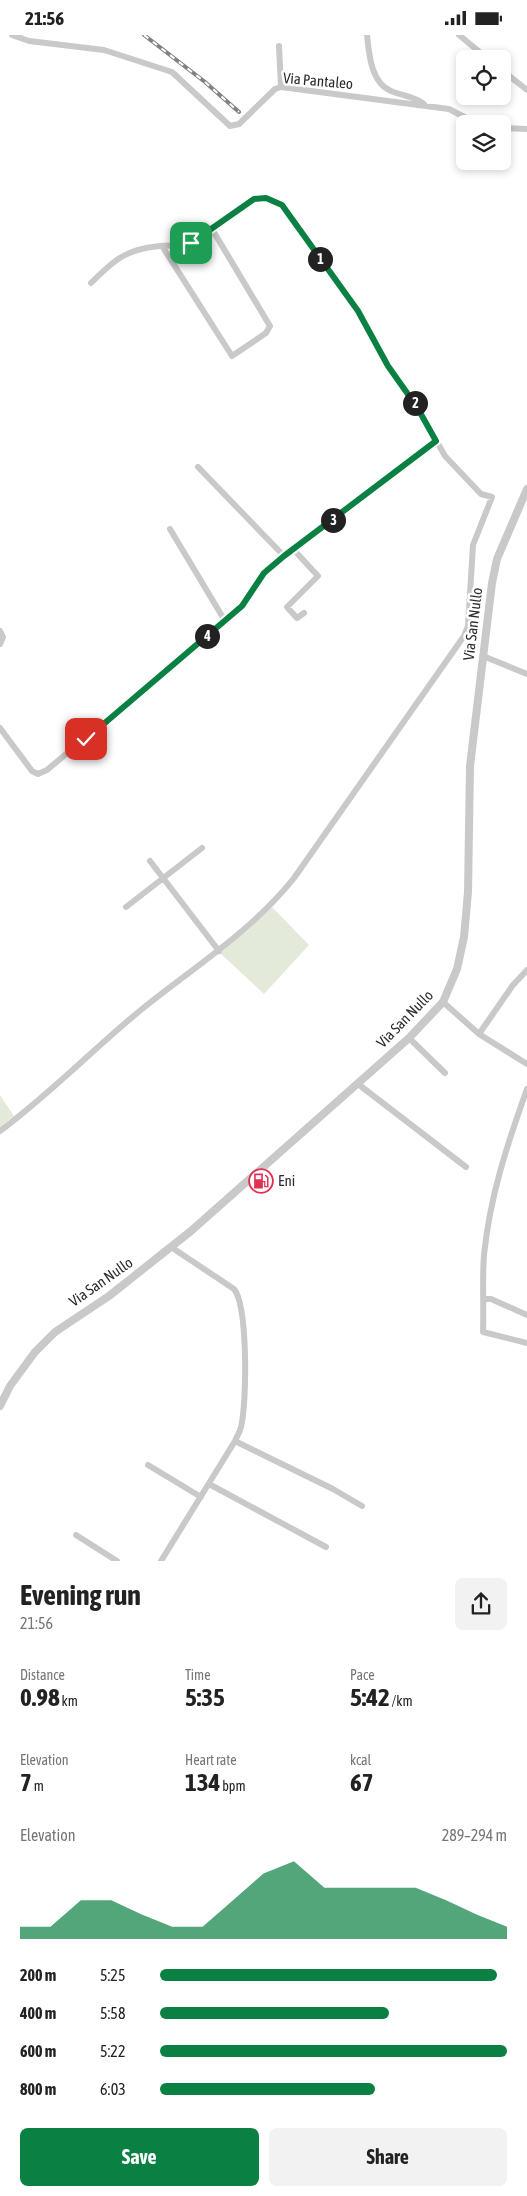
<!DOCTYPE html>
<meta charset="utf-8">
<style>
:root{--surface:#fff;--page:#f2f2f2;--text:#222;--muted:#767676;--accent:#0b8043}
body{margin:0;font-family:"Asap Condensed",sans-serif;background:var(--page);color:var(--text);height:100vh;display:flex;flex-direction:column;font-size:19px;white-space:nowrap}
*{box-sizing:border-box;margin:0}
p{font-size:16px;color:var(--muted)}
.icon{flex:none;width:28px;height:28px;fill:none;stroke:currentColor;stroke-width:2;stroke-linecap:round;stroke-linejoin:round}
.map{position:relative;height:1526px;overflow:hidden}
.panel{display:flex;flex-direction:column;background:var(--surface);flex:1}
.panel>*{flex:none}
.fabs{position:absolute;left:456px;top:15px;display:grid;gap:10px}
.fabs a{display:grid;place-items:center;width:55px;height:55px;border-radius:8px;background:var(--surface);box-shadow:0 2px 8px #0003;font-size:25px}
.pin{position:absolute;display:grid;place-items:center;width:42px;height:42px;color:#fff;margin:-21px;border-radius:10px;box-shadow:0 2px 8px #0006}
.km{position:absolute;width:25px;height:25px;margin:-12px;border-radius:50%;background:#222;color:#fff;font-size:14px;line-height:25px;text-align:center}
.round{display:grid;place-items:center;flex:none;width:52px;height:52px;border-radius:8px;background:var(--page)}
.overview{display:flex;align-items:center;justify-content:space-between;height:85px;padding:0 20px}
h1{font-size:28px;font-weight:700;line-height:38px}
.metrics{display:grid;grid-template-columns:repeat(3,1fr);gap:8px;height:85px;padding:5px 20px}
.metrics div{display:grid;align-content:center}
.metrics b{font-size:25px;font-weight:700}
.metrics small{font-size:14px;font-weight:400}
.metrics p{font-size:14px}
.chart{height:140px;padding:10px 20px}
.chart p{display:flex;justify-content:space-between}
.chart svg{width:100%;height:90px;margin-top:5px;fill:var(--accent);opacity:.7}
.cta{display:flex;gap:10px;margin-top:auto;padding:10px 20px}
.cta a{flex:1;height:58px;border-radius:8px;background:var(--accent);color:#fff;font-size:20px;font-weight:700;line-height:58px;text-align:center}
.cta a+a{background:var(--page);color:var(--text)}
ul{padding:0 20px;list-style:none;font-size:16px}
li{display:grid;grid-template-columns:80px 60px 1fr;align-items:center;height:38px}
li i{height:12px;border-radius:6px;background:var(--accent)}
.status{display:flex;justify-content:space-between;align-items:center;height:35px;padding:0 25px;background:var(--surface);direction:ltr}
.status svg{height:14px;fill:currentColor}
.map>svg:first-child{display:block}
</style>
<div class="status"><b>21:56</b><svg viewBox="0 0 49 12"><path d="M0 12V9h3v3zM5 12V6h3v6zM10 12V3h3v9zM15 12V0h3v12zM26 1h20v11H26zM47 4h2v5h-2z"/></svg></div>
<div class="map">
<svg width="527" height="1526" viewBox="0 0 527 1526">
<rect width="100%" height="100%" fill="#fff"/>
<path fill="#e4eada" d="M 272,872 L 309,910 L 264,959 L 220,918 L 247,896 Z
M 0,1060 L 14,1081 L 0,1092 Z"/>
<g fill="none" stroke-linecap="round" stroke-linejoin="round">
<path stroke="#c9c9c9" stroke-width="6" d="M 12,0 L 29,6 L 104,15 L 172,37 L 230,91 L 239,89 L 275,54 L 281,52 L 449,74 L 478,89
M 367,0 C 369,19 371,48 391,56 C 403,61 414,61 424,69
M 459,0 L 488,24
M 279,11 L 281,52
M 502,35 L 527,55
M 502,93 L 527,94
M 162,211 L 232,321 L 266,298 L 270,291 L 212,194
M 198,432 L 284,521
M 170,494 L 225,586
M 293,514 L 318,541 L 287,572 L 297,583 L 304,578
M 0,596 L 3,602 L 0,609
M 483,621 L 527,639
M 0,693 L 32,736 L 38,739 L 47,735 L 242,571 L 264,538 L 284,521 L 436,406
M 150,826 L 219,916
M 126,872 L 202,813
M 443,967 L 479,999 L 527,1029
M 479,999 L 513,950 L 527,935
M 409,1003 L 445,1038
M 358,1049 L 466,1132
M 527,1054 C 507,1110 490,1161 484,1220 C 482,1246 484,1271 483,1297 L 527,1308
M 0,1096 C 50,1059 93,1014 142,974 C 194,932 251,897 294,843 L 464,601 L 468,591 L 473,510 L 492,462 L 481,459 L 445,421 L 417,372 L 388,331 L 358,276 L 283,171 C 248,145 221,198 190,208 C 180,211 170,210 160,211 C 126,214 114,225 91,248
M 485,1264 L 491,1264 L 527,1280
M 235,1406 L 333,1454 L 362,1471
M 148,1430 L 201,1462
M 209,1449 L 326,1512
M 76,1500 L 117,1526
M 161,1526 L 235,1406 C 237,1401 240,1397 241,1392 C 247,1368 248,1271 234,1254 L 171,1212"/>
<path stroke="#c9c9c9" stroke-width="8" d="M 0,1371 L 10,1351 L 35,1317 L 55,1297 L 109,1261 L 191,1196 L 409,1003 L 443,967 L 457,934 L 464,902 L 468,857 L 470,731 L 492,548 L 497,524 L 527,454"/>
<g stroke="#818181" stroke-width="4">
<path id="rail" d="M 144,0 L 205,47 L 239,77"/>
</g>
<use href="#rail" stroke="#fff" stroke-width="2" stroke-dasharray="5.5" stroke-linecap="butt"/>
</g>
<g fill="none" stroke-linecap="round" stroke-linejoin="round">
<g stroke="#fff" stroke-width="10">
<path id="route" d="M 86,704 L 242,571 L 264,538 L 284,521 L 436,406 L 417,372 L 388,331 L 358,276 L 282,170 L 266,163 L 254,164 L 191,208"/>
</g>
<use href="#route" stroke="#0b8043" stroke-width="6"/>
</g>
<defs>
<g id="fuel-ring" transform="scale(1.25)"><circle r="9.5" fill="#fff" stroke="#e03153" stroke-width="1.5"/><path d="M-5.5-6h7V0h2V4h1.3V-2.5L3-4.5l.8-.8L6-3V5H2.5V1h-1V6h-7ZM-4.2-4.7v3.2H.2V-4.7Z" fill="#e03153"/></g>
</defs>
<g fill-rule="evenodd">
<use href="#fuel-ring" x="261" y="1146"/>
</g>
<g text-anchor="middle" stroke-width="5" stroke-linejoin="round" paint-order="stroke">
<g font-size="15" fill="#2c2c2c" stroke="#fff">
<text transform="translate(318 46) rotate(5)" y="5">Via Pantaleo</text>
<text transform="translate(473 589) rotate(-83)" y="5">Via San Nullo</text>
<text transform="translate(405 984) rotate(-46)" y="5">Via San Nullo</text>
<text transform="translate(101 1247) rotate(-35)" y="5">Via San Nullo</text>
</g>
<g font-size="15" fill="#2c2c2c" stroke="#fff" text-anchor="start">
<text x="278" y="1151">Eni</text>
</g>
</g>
</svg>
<div class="fabs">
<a><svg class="icon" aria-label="locate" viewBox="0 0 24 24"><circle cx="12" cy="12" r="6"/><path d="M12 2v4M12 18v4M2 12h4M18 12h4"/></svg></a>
<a><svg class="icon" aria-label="layers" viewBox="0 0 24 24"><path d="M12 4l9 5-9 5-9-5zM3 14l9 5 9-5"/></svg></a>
</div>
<div class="pin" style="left:191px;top:208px;background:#1e9e55"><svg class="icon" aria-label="arrive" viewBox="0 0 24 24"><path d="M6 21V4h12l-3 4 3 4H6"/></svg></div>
<div class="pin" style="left:86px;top:704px;background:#d93025"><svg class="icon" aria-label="check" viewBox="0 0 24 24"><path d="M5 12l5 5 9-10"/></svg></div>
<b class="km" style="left:320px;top:224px">1</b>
<b class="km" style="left:415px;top:368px">2</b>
<b class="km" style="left:333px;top:485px">3</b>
<b class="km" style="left:207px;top:601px">4</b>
</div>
<section class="panel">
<div class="overview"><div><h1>Evening run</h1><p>21:56</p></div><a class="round"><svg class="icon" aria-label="share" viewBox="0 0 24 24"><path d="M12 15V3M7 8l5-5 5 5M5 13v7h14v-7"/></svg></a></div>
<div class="metrics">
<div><p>Distance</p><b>0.98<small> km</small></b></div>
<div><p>Time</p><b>5:35</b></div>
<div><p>Pace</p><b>5:42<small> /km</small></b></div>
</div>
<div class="metrics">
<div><p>Elevation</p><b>7<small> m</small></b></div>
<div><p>Heart rate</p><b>134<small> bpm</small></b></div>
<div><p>kcal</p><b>67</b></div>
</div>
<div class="chart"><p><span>Elevation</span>289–294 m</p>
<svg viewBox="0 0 160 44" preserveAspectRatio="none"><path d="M0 44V38L10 38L20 25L30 25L40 32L50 38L60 38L70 25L80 12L90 6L100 19L110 19L120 19L130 19L140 25L150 32L160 38V44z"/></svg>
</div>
<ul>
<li><b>200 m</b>5:25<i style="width:97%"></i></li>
<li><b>400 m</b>5:58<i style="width:66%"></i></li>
<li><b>600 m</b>5:22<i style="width:100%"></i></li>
<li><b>800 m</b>6:03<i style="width:62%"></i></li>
</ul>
<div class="cta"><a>Save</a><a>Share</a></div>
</section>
